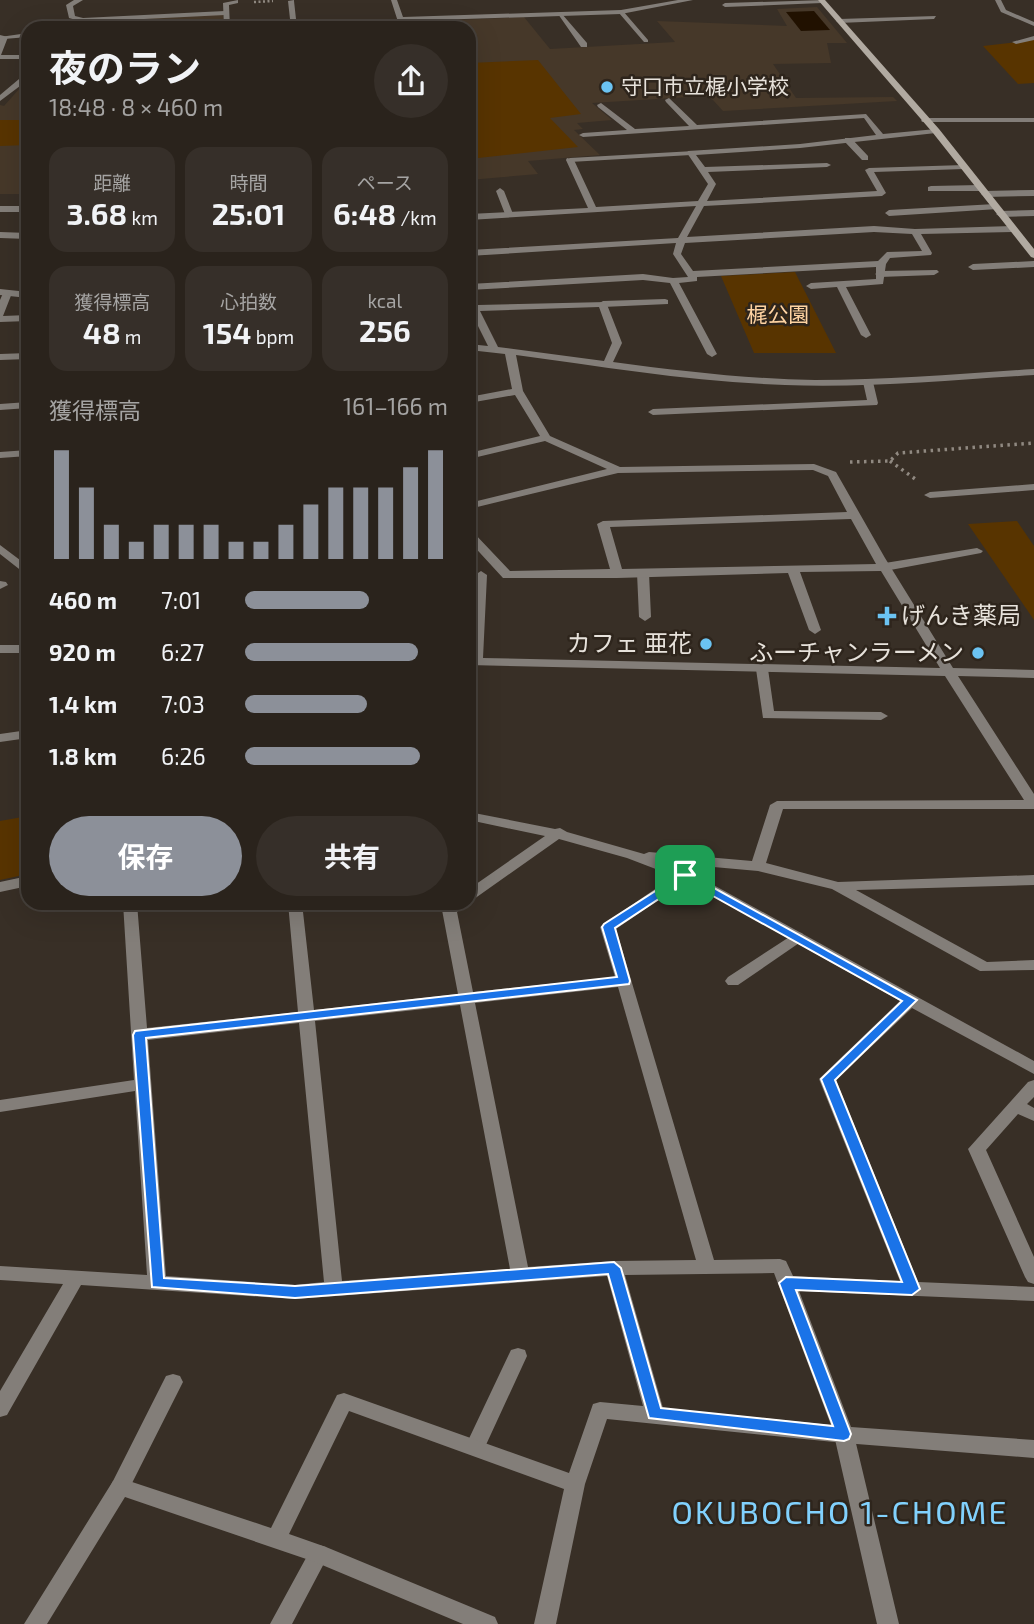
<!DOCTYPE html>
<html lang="ja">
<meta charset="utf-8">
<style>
:root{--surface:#2a231c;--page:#362f29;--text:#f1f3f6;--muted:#a5a4a3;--line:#46403b;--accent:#8c9099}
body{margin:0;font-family:"Exo 2","Noto Sans JP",sans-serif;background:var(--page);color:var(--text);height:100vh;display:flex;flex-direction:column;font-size:26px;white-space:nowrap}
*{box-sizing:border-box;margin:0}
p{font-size:23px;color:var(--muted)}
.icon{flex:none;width:38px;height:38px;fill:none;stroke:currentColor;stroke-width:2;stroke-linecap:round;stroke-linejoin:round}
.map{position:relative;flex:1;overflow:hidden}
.side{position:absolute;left:21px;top:21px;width:455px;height:889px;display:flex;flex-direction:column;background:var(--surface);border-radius:21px;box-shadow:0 7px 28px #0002,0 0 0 2px var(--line)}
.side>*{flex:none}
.pin{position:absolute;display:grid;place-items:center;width:60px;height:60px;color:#fff;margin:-30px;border-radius:14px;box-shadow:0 4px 10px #0006}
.round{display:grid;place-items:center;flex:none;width:74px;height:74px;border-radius:37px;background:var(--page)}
.overview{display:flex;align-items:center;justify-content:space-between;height:119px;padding:0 28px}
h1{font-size:38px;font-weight:700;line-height:52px}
.metrics{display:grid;grid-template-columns:repeat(3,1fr);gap:10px;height:119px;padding:7px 28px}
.metrics div{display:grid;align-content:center;border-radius:18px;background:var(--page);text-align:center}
.metrics b{font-size:30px;font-weight:700}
.metrics small{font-size:19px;font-weight:400}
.metrics p{font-size:19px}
.chart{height:196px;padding:14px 28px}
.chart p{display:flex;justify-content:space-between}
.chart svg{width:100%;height:126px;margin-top:7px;stroke:var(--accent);stroke-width:6}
.cta{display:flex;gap:14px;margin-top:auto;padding:14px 28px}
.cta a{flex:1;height:80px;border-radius:42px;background:var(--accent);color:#fff;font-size:28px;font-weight:700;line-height:80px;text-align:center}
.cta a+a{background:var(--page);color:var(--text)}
ul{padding:0 28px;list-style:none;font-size:23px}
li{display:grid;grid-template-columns:112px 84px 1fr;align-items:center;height:52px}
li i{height:18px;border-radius:9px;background:var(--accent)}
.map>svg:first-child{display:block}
</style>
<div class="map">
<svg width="1034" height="1624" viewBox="0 0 1034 1624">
<rect width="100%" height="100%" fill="#382f26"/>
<path fill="#463829" d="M 817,7 L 847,43 L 827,43 L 831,63 L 773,64 L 796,98 L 893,97 L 897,101 L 723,111 L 713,100 L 705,96 L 592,103 L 612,120 L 577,123 L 583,129 L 574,130 L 600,155 L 528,161 L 538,174 L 469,180 L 469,28 L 414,28 L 413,22 L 524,17 L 550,49 L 675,42 L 657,21 L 787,26 L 777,9 Z
M 223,14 L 224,28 L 89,28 L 88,22 Z
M 28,79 L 28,194 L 0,194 L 0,105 L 4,106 Z"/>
<path fill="#583400" d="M 1034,40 L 1034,83 L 1018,84 L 983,46 Z
M 538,60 L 581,114 L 550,118 L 578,147 L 469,159 L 469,63 Z
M 0,120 L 28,120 L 28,145 L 0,146 Z
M 795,272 L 836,353 L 754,353 L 721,276 Z
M 1017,521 L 1034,546 L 1034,620 L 968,524 Z
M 28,816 L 28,874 L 0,880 L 0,821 Z"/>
<path fill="#211100" d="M 814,11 L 830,30 L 801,31 L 786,12 Z"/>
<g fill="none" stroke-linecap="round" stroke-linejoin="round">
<path stroke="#908981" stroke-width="2.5" stroke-dasharray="2 2.5" stroke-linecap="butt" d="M 254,2 L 273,1"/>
<path stroke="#908981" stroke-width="3.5" stroke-dasharray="2.5 4.5" stroke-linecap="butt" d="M 890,461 L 918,481
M 850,462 L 890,461 L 898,453 L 1034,443"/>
<path fill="#837e79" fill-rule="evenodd" d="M 238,0 L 238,3 L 229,5 L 230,28 L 224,28 L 223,3 Z
M 294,0 L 294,1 L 297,28 L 291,28 L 288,1 Z
M 825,0 L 822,3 L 725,7 L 722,5 L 725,3 Z
M 619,11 L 623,11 L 648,40 L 648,42 L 644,42 L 619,13 Z
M 558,14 L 562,14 L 587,43 L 587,47 L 581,47 Z
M 936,16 L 934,19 L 839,23 L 836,21 L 839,19 Z
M 28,33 L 28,37 L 4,39 L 0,37 Z
M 1034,36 L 1034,40 L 1016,44 L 1012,42 Z
M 845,138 L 851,138 L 868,156 L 868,160 L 862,160 L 845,142 Z
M 694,151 L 695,153 L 691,155 L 570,162 L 566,160 L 570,158 Z
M 931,186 L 980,185 L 984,188 L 980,191 L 928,191 L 928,187 Z
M 500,188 L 504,191 L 513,214 L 512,216 L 505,214 L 496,191 Z
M 1034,190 L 1034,196 L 985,197 L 981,194 L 985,191 Z
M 995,204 L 998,205 L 998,209 L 889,216 L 885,213 L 889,210 Z
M 1034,261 L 1034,267 L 973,270 L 968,267 L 973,264 Z
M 937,270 L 939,272 L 934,275 L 880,277 L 875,274 L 880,271 Z
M 4,291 L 12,293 L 3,316 L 28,315 L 28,321 L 0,322 L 0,300 Z
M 665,299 L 668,300 L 668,304 L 603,307 L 598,304 L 603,301 Z
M 28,353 L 28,359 L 0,360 L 0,354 Z
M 868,379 L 873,382 L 878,403 L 877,405 L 653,415 L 648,412 L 653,409 L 867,400 L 863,382 Z
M 28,402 L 28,408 L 0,410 L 0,404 Z
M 0,545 L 28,566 L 28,576 L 0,554 Z
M 977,548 L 983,551 L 981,553 L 885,571 L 879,567 L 885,563 Z
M 643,569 L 649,573 L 651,617 L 645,621 L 639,617 L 637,573 Z
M 762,665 L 768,669 L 774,711 L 881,712 L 888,716 L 881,720 L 763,718 L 756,669 Z
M 797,932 L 802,933 L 805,937 L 802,941 L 738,985 L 728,985 L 725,981 L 728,977 Z
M 518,1348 L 525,1350 L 527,1356 L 485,1447 L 482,1453 L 475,1456 L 468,1453 L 465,1447 L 511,1350 Z
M 173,1374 L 180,1376 L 183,1382 L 127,1493 L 120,1496 L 113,1493 L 110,1487 L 113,1481 L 166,1376 Z
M 844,1427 L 851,1429 L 854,1435 L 899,1624 L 877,1624 L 834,1435 L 837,1429 Z
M 319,1545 L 326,1547 L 329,1554 L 292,1624 L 270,1624 L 312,1547 Z"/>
<path fill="#837e79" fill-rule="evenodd" d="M 74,0 L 83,0 L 73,6 L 75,16 L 83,18 L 225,11 L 228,13 L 225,15 L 83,22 L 69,18 L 66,5 Z
M 391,0 L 397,0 L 403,17 L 621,10 L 678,0 L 693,0 L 621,14 L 404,21 L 406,28 L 400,28 Z
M 995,0 L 1001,0 L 1006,10 L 1034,22 L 1034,26 L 1001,12 Z
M 0,35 L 8,37 L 1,55 L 28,55 L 28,59 L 0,59 Z
M 25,74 L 28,74 L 28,80 L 0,101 L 0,95 Z
M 669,98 L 697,125 L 866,114 L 883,134 L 936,129 L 940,131 L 936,133 L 800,148 L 696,155 L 705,167 L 827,163 L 831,165 L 827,167 L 708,172 L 716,184 L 707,201 L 877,191 L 865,170 L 869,168 L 964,165 L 968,167 L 964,169 L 874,172 L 886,193 L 882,196 L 704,206 L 687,237 L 874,226 L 915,229 L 1012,226 L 1016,229 L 1012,232 L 921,234 L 932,253 L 931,255 L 890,258 L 886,264 L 883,284 L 846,287 L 871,335 L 866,338 L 861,335 L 837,287 L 811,289 L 806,286 L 811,283 L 876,279 L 876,267 L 697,277 L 697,281 L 679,283 L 717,354 L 712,357 L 707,354 L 670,283 L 643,280 L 469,290 L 469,284 L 643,274 L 673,278 L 688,277 L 673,254 L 676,243 L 469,256 L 469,250 L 678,238 L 696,206 L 469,220 L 469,214 L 588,208 L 566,160 L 567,158 L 574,160 L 596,207 L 698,201 L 708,184 L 687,153 L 688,151 L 800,144 L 876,135 L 864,118 L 583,137 L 579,135 L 583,133 L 627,130 L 598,107 L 597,105 L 601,103 L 635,129 L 689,126 L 666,102 L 665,100 ZM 874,232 L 912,234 L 922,251 L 887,252 L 878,261 L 693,271 L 681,254 L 685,243 Z
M 925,118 L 1034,118 L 1034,122 L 922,122 L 921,120 Z
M 0,206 L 28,206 L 28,212 L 0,212 Z
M 1034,210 L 1034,216 L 1000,217 L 996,214 L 1000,211 Z
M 0,232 L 28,233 L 28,239 L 0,238 Z
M 0,289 L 28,292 L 28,298 L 0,295 Z
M 469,299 L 474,299 L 478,305 L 606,302 L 622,343 L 613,362 C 680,371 748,379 815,380 C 888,380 961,374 1034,369 L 1034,375 C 951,380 868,388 785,385 C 694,382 605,367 516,355 L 523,391 L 550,436 L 620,467 L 814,464 L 836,472 L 885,558 L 953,668 L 1034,670 L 1034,678 L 958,676 L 1034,794 L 1034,809 L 783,809 L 766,863 L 838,882 L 1034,875 L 1034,885 L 856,890 L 987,962 L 1034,960 L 1034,970 L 980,971 L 832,889 L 758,871 L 669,863 L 690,872 L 1034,1061 L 1034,1074 L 912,1008 L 836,1080 L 918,1282 L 1034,1287 L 1034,1301 L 799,1291 L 851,1427 L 1034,1440 L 1034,1458 L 844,1443 L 607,1419 L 585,1484 L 556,1624 L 534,1624 L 564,1489 L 349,1411 L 289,1534 L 326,1547 L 495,1617 L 498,1624 L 463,1624 L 315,1562 L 125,1497 L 47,1624 L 24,1624 L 113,1481 L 120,1478 L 271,1528 L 337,1395 L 344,1393 L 569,1473 L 593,1404 L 600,1402 L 643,1406 L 607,1276 L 295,1299 L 81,1285 L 7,1415 L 0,1417 L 0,1391 L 63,1284 L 0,1280 L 0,1266 L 147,1275 L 135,1091 L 0,1112 L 0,1100 L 134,1080 L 123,903 L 137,903 L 147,1028 L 298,1012 L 288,903 L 302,903 L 314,1010 L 458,994 L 442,910 L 449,903 L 467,903 L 457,912 L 473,992 L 615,977 L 600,927 L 674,876 L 627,858 L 559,839 L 474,899 L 469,901 L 469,889 L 545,836 L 469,820 L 469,812 L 555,829 L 560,828 L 567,832 L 644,854 L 649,852 L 752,861 L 770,805 L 777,801 L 1024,800 L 945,676 L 469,665 L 475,575 L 481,571 L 487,575 L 483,658 L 940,668 L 881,571 L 800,572 L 821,630 L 815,634 L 809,630 L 788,573 L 617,578 L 503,578 L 469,541 L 469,531 L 473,532 L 510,571 L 610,569 L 597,524 L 603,521 L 847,512 L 828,476 L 813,470 L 618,473 L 469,509 L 469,503 L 607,469 L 545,441 L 469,459 L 469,453 L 540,436 L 515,395 L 469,403 L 469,397 L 512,389 L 505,354 L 469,350 L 469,344 L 488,346 L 469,308 ZM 599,307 L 612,343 L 604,361 L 498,347 L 480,311 ZM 851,519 L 876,564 L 622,569 L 610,527 ZM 686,881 L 900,1001 L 819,1079 L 900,1281 L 793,1276 L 786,1261 L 780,1259 L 714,1260 L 616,929 ZM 618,987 L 696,1260 L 614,1261 L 528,1267 L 475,1003 ZM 460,1005 L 510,1269 L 342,1281 L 315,1021 ZM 299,1023 L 324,1282 L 295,1285 L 166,1276 L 148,1040 ZM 774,1273 L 831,1425 L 663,1408 L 625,1275 Z
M 28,450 L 28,456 L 0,458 L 0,452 Z
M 1034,484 L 1034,490 L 930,498 L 924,495 L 930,492 Z
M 0,581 L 6,582 L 8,585 L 0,589 Z
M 0,645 L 28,645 L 28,653 L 0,653 Z
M 28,730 L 28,738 L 0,742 L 0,734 Z
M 28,876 L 28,886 L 0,892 L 0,882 Z
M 1034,1080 L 1034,1097 L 1027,1104 L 1034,1108 L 1034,1121 L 1018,1114 L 986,1150 L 1034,1257 L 1034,1284 L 1028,1282 L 1025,1277 L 968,1149 L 1028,1082 Z"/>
<path fill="#b1aaa1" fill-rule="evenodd" d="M 818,0 L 825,0 L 939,129 L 1034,249 L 1034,258 L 1031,257 L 933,133 Z"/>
</g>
<path fill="#1a73e8" stroke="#fff" stroke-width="2" fill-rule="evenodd" d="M 685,872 L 917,1000 L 835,1080 L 920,1289 L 912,1295 L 796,1290 L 851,1434 L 849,1439 L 844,1441 L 649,1418 L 608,1274 L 295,1298 L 152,1287 L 133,1035 L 135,1031 L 617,977 L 602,927 L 604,924 ZM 686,881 L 902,1001 L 821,1079 L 902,1282 L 786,1277 L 779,1283 L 833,1426 L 661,1408 L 621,1268 L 614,1262 L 295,1286 L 164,1278 L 146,1038 L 629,984 L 630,981 L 615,928 Z"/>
<g fill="#6bc3f2" stroke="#2e251c" stroke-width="2.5">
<circle cx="607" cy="87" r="7"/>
<path d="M883.5 605.5h7v7h7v7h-7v7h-7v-7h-7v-7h7z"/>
<circle cx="706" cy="644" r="7"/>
<circle cx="978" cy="653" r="7"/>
</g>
<g text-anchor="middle" stroke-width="5" stroke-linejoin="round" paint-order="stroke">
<g font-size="21" fill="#e7e2db" stroke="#2e251c" text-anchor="start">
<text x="621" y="94">守口市立梶小学校</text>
</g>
<g font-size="21" fill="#fed3a2" stroke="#2e251c">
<text x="778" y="322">梶公園</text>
</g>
<g font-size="24" fill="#e7e2db" stroke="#2e251c" text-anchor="end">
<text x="901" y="624" text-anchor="start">げんき薬局</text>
<text x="692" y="652">カフェ 亜花</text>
<text x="964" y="661">ふーチャンラーメン</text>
</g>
<g font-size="32" letter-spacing="2" fill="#81d1fd" stroke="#2e251c">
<text x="840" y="1524">OKUBOCHO 1-CHOME</text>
</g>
</g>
</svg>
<div class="pin" style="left:685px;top:875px;background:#1e9e55"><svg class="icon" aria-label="arrive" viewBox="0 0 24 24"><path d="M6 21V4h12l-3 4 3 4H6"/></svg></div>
<section class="side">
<div class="overview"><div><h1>夜のラン</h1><p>18:48 · 8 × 460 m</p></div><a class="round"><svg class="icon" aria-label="share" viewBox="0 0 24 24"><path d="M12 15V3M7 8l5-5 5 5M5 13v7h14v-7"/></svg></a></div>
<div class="metrics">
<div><p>距離</p><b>3.68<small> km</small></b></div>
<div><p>時間</p><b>25:01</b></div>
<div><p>ペース</p><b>6:48<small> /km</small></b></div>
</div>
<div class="metrics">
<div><p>獲得標高</p><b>48<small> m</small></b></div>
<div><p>心拍数</p><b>154<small> bpm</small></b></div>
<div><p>kcal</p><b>256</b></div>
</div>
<div class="chart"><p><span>獲得標高</span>161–166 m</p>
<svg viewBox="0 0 160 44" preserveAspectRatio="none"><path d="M5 44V6M15 44V19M25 44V32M35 44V38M45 44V32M55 44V32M65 44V32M75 44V38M85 44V38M95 44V32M105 44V25M115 44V19M125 44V19M135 44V19M145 44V12M155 44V6"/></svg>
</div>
<ul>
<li><b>460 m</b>7:01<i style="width:61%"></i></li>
<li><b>920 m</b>6:27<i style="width:85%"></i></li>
<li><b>1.4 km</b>7:03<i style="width:60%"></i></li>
<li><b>1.8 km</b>6:26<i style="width:86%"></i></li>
</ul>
<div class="cta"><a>保存</a><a>共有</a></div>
</section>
</div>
